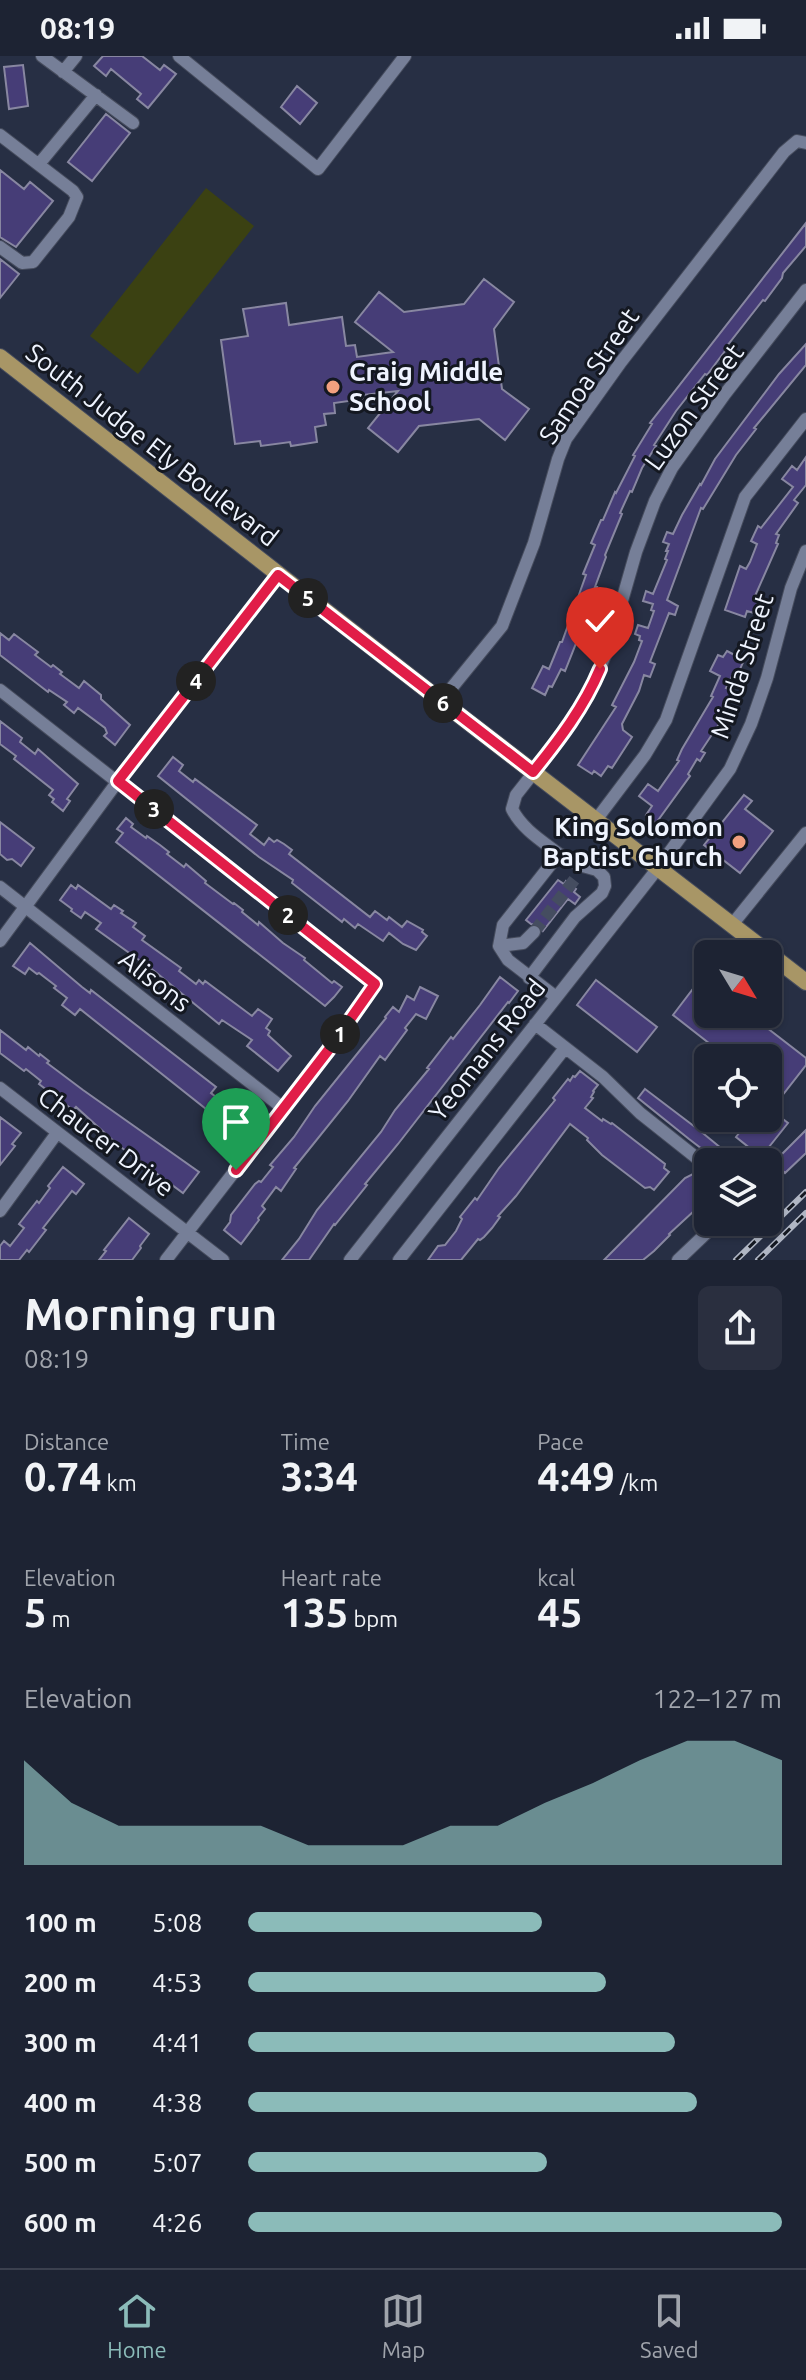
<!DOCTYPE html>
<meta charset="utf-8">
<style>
:root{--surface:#1d2333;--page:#2a2f3f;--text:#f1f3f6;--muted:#a0a4ac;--line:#3b404e;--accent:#8bbbb9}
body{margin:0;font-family:Ubuntu,sans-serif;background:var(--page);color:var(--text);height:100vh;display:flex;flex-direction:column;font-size:30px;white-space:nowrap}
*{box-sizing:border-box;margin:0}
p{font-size:26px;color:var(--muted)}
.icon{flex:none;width:44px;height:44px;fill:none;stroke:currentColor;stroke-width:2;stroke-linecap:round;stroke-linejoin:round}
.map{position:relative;height:1204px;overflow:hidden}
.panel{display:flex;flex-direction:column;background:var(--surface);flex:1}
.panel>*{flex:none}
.needle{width:52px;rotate:128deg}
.fabs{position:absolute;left:694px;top:884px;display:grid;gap:16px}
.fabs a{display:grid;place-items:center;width:88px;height:88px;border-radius:12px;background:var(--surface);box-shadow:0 2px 6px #0004,0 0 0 2px var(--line);font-size:40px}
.pin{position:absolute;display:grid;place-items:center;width:68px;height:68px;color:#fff;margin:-82px -34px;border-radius:50% 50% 50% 0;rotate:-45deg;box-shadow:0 0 8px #0007}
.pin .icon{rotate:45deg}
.km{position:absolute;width:40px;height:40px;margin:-20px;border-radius:50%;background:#222;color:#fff;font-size:22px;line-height:40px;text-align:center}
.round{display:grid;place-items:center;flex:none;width:84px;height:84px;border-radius:12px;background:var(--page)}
.headline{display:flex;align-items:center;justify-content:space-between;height:136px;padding:0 24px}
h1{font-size:44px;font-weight:700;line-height:60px}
.metrics{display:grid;grid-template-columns:repeat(3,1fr);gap:12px;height:136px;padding:8px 24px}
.metrics div{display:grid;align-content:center}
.metrics b{font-size:40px;font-weight:700}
.metrics small{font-size:22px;font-weight:400}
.metrics p{font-size:22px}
.chart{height:224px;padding:16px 24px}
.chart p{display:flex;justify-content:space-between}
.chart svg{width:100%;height:144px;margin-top:8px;fill:var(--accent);opacity:.7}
ul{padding:0 24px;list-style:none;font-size:26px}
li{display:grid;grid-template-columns:128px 96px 1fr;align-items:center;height:60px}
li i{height:20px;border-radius:10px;background:var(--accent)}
.status{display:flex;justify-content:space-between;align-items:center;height:56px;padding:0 40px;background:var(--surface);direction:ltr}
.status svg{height:22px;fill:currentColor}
.dock{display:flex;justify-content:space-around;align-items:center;height:112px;border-top:2px solid var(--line);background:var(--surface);font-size:22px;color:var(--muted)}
.dock a{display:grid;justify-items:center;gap:4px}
.dock .on{color:var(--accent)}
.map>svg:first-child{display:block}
</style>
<div class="status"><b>08:19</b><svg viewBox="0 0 49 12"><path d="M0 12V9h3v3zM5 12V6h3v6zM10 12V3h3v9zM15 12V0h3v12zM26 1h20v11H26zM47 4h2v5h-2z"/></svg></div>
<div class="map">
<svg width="806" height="1204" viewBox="0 0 806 1204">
<rect width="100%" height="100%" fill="#272f44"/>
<path fill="#3b4112" d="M 206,132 L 254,170 L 138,318 L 90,280 Z"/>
<path fill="#463d77" stroke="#8887a1" stroke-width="2" d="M 103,0 L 142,0 L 160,14 L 164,9 L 176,18 L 148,52 L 137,43 L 141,38 L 111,13 L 106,20 L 94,10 Z
M 23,9 L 28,50 L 9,53 L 4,11 Z
M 297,30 L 317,47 L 300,68 L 281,51 Z
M 106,58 L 130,77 L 92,125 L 68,106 Z
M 0,114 L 24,133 L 30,126 L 53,145 L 16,191 L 0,181 Z
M 806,167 L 806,190 L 783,217 L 782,222 L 765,245 L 763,244 L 727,290 L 725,295 L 707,319 L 705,318 L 676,355 L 654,389 L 656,390 L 642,412 L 632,436 L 630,435 L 620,457 L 622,458 L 605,499 L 606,501 L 595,531 L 597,531 L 586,568 L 588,568 L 585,577 L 582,576 L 579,586 L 577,585 L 565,615 L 561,613 L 552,631 L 549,630 L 545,639 L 532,632 L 543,610 L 549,613 L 560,586 L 562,586 L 586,519 L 583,518 L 595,489 L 591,487 L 601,464 L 603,464 L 615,436 L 616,437 L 635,400 L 633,399 L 652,368 L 650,367 Z
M 0,203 L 19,218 L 0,242 Z
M 484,223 L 514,246 L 494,273 L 502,333 L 529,353 L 505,384 L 479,363 L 419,370 L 398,396 L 368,372 L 398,335 L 362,339 L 363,343 L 334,347 L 335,357 L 324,358 L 326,369 L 315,371 L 317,386 L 291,390 L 290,386 L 261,390 L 260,385 L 235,388 L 221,284 L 248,280 L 243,253 L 286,247 L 289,269 L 342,261 L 346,290 L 355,289 L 357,301 L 393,296 L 355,266 L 379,236 L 404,256 L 464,248 Z
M 806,288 L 806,309 L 754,372 L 756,373 L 736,399 L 703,453 L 701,452 L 667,544 L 678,550 L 675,559 L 669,557 L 650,606 L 655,608 L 650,621 L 644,619 L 639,635 L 622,668 L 623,674 L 632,681 L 612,712 L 608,710 L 601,720 L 594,715 L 592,718 L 578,709 L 616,651 L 612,649 L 634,606 L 642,585 L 639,584 L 640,580 L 635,578 L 638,569 L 648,572 L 654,555 L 651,554 L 653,548 L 643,545 L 646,535 L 653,538 L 667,504 L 665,503 L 668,495 L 666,495 L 669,488 L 663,486 L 667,476 L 673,478 L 682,459 L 700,428 L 701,429 L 715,403 L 779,318 Z
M 806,401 L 806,429 L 794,444 L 798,447 L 776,478 L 779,479 L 776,487 L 778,488 L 755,540 L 760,541 L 754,557 L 747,555 L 745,561 L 725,554 L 740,510 L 746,513 L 750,506 L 757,488 L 751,485 L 758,470 L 761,472 L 793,431 L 782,423 L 792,410 L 797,414 Z
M 0,577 L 9,584 L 14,578 L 38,596 L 35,599 L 51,611 L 53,609 L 62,616 L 60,618 L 79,632 L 84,625 L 101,639 L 101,643 L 130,669 L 115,689 L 104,680 L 107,677 L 105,672 L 78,652 L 74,657 L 64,649 L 67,646 L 49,634 L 48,636 L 0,599 Z
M 727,595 L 744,604 L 738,618 L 734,616 L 726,632 L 733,635 L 719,664 L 721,665 L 701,695 L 705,697 L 700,705 L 697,703 L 688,718 L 690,720 L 656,767 L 646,759 L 652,750 L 639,740 L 648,728 L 658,735 L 679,705 L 677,704 L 682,693 L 713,641 L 711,640 L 720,620 L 710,615 L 718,599 L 723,601 Z
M 0,665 L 22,682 L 20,686 L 35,698 L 38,693 L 78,728 L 67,743 L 70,745 L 63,755 L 52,746 L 54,743 L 49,739 L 53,734 L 14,703 L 16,700 L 0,688 Z
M 173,701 L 183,709 L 179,715 L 193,726 L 195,723 L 257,769 L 250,778 L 264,789 L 269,782 L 274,786 L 277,784 L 284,788 L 292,794 L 289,798 L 370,861 L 375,855 L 387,864 L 389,861 L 402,871 L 407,865 L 423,874 L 422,876 L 427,880 L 416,894 L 403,888 L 389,877 L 383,885 L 358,868 L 355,872 L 344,863 L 342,866 L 292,827 L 293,824 L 259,801 L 158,720 Z
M 744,739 L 752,745 L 745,753 L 773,775 L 740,817 L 704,789 Z
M 126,762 L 133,768 L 131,771 L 146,782 L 147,780 L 160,789 L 169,796 L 167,798 L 184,811 L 186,808 L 206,825 L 205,827 L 233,848 L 234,847 L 243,854 L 242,856 L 258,869 L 259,866 L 283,887 L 305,902 L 304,904 L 332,927 L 334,925 L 342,931 L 334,941 L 325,950 L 116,786 L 123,777 L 117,773 Z
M 0,766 L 34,792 L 21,810 L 12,803 L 7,804 L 0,798 Z
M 558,824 L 564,828 L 566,825 L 576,833 L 574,836 L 580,841 L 575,848 L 568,843 L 543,875 L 540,869 L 531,868 L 526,864 Z
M 71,829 L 76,833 L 78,829 L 111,853 L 114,849 L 123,855 L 121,857 L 136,867 L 133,871 L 145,880 L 142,884 L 181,912 L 179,915 L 196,928 L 199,924 L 203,928 L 205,925 L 252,960 L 258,953 L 272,963 L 266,972 L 270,975 L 268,979 L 291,1000 L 278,1015 L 247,990 L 252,984 L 222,964 L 219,968 L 153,914 L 96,873 L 101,867 L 85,856 L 81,862 L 71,855 L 72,853 L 60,844 Z
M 30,887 L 82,931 L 90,937 L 91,934 L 216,1031 L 211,1037 L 226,1049 L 231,1042 L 247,1055 L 235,1071 L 234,1069 L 225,1080 L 211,1068 L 216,1061 L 80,953 L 75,959 L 62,949 L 67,942 L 54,932 L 56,930 L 39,917 L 37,918 L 29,912 L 25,918 L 13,910 Z
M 500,921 L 518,935 L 509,947 L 508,946 L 398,1088 L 365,1128 L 367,1129 L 335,1169 L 334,1168 L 309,1204 L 282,1204 L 299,1183 L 317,1154 L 381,1076 L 395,1054 L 429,1013 L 427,1012 L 451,981 L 453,983 L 480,949 Z
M 702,921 L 708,926 L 708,958 L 749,958 L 806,1002 L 806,1009 L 771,1054 L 788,1067 L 761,1101 L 736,1081 L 751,1062 L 768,1062 L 768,1002 L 728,1002 L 673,959 Z
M 596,924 L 657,971 L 637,996 L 577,949 Z
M 420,931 L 438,940 L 426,963 L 416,958 L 405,972 L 407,974 L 385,1004 L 380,1000 L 348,1045 L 294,1112 L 296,1113 L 281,1135 L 276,1131 L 262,1150 L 265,1153 L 258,1162 L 259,1164 L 241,1188 L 224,1174 L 230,1166 L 231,1159 L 255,1128 L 259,1125 L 261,1126 L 273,1111 L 270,1109 L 294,1081 L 315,1050 L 386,962 L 385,961 L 393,951 L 399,956 L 407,940 L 414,944 Z
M 0,974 L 26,994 L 28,991 L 39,1000 L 40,998 L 49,1005 L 47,1007 L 83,1034 L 199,1116 L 183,1137 L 118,1089 L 76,1051 L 73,1054 L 39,1028 L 41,1025 L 26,1013 L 24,1015 L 0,997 Z
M 580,1015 L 598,1029 L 593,1035 L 594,1036 L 591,1041 L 593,1042 L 585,1052 L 602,1065 L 603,1063 L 611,1068 L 612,1067 L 665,1108 L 664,1112 L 669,1116 L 654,1134 L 650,1131 L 645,1132 L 602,1099 L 587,1084 L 588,1082 L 570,1068 L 516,1140 L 498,1160 L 500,1161 L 492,1172 L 484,1181 L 480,1184 L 478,1183 L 461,1204 L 428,1204 L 438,1190 L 445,1189 L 456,1175 L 462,1163 L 460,1161 L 475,1142 L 477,1144 L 499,1112 L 552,1048 L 555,1044 L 553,1042 L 568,1023 L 570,1025 L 573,1020 L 575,1021 Z
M 645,1033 L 699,1074 L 738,1106 L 719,1106 L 689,1083 L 638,1042 Z
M 0,1061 L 21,1077 L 12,1088 L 15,1090 L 0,1109 Z
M 806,1074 L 806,1097 L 785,1117 L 774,1106 Z
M 63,1111 L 84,1128 L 76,1138 L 72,1135 L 43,1172 L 46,1174 L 29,1196 L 27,1194 L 19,1204 L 0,1204 L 0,1190 L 4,1185 L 10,1190 L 24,1172 L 19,1168 L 37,1145 L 39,1147 L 50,1132 L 48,1130 Z
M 699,1115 L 708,1124 L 708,1142 L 669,1178 L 670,1179 L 654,1195 L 643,1204 L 604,1204 L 685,1122 Z
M 129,1162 L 149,1178 L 140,1190 L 141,1192 L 132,1204 L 99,1204 L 106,1195 L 104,1194 Z"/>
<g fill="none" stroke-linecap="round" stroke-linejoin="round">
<path stroke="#454d60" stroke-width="12" stroke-dasharray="12 6" stroke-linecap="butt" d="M 534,876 L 578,819"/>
<g stroke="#464c5d" stroke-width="14">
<path id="minor" d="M 42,0 L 133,67
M 179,0 L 318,113 L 405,0
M 63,16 L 76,0
M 0,79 L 73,135 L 77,141 L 69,161 L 33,206 L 22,207 L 0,191
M 39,108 L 96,39
M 0,634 L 375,928 L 330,992 L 166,1204
M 441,645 L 502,570 L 534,487 L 558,403 L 566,383 L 621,306 L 784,96 L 797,85 L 806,87
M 596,764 L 645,699 L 666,664 L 745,441 L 806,363
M 0,831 L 284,1053
M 731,870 L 806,777
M 0,885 L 118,725 L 278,519
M 499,890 L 523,887 L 534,876
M 529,922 L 575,861 L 602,837 L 605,830 L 604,821 L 597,814 L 579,809 L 559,798
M 556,941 L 508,904 L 499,890 L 503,869 L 559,798 C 542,785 522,773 512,753 L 516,739 L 553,692 L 588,640 L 609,590 L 636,496 L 655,445 L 672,412 L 725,338 L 806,234
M 535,968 L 603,1021 L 640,1057 L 708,1111
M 0,1032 L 223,1204
M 0,1155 L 57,1077
M 350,1204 L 658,812 L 730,713 L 751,668 L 767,622 L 791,532 L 806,495
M 399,1204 L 565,992
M 678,1204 L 718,1166"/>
</g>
<g stroke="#464c5d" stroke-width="18">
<path id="major" d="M 0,301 L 441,645 L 806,926"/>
</g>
<use href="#minor" stroke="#767f98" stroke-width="12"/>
<use href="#major" stroke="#a89666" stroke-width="16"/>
<g stroke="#b0b6c4" stroke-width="6">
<path id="rail" d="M 736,1204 L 806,1136
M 758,1204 L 806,1157"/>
</g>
<use href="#rail" stroke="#141821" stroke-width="3" stroke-dasharray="9" stroke-linecap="butt"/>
</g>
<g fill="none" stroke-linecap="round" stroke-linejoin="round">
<g stroke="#fff" stroke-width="16">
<path id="route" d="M 236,1114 L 330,992 L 375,928 L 118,725 L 278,519 L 533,716 C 559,684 584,651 600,613"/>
</g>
<use href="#route" stroke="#e11d48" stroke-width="10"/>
</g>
<g fill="#f2a07f" stroke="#141821" stroke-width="3">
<circle cx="333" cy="331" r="8"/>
<circle cx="739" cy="786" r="8"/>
</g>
<g text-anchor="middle" stroke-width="6" stroke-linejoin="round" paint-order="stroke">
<g font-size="26" font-weight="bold" fill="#eff4ff" stroke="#141821" text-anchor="start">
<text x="349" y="325">Craig Middle<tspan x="349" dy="30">School</tspan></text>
<text x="723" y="780" text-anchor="end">King Solomon<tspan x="723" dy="30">Baptist Church</tspan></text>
</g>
<g font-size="26" fill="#eff4ff" stroke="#141821">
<text transform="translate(589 320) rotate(-56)" y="9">Samoa Street</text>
<text transform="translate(694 351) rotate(-54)" y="9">Luzon Street</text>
<text transform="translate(152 389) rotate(38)" y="9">South Judge Ely Boulevard</text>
<text transform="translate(742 610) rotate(-72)" y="9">Minda Street</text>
<text transform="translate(155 925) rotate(38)" y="9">Alisons</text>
<text transform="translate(487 994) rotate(-52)" y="9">Yeomans Road</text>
<text transform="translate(106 1086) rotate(37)" y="9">Chaucer Drive</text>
</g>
</g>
</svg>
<div class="fabs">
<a><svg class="needle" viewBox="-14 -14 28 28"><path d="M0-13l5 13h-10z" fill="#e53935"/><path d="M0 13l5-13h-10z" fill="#a0a4ac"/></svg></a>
<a><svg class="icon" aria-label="locate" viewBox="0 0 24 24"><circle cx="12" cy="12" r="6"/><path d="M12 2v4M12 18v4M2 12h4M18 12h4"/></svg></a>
<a><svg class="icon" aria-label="layers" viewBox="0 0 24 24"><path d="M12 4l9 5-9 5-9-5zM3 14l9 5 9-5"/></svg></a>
</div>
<div class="pin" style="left:236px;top:1114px;background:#1e9e55"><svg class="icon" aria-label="arrive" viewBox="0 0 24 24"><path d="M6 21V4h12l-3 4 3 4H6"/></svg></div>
<div class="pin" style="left:600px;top:613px;background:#d93025"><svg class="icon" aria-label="check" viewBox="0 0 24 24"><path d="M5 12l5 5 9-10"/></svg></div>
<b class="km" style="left:340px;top:978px">1</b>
<b class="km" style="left:288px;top:859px">2</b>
<b class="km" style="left:154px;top:753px">3</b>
<b class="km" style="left:196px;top:625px">4</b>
<b class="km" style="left:308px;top:542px">5</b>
<b class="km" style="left:443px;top:647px">6</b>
</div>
<section class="panel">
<div class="headline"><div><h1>Morning run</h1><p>08:19</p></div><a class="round"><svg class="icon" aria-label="share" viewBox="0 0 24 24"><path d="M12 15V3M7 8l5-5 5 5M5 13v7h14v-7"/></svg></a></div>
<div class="metrics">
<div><p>Distance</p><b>0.74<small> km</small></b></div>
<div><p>Time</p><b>3:34</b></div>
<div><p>Pace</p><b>4:49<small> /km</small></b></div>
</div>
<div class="metrics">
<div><p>Elevation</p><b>5<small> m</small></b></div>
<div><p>Heart rate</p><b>135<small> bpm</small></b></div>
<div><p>kcal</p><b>45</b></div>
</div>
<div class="chart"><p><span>Elevation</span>122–127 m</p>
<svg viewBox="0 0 160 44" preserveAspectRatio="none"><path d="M0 44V12L10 25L20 32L30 32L40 32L50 32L60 38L70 38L80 38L90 32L100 32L110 25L120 19L130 12L140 6L150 6L160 12V44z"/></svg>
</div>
<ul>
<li><b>100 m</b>5:08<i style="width:55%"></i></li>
<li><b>200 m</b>4:53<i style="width:67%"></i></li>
<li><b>300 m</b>4:41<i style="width:80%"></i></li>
<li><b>400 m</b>4:38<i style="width:84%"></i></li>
<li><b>500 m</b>5:07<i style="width:56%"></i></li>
<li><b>600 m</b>4:26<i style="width:100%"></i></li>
</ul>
</section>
<nav class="dock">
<a class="on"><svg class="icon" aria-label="home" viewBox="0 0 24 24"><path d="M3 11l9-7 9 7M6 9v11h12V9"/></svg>Home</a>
<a><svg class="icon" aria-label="map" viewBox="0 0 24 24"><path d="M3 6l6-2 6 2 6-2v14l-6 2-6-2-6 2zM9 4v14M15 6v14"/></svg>Map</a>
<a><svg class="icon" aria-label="saved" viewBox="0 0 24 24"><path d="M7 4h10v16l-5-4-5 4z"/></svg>Saved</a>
</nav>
